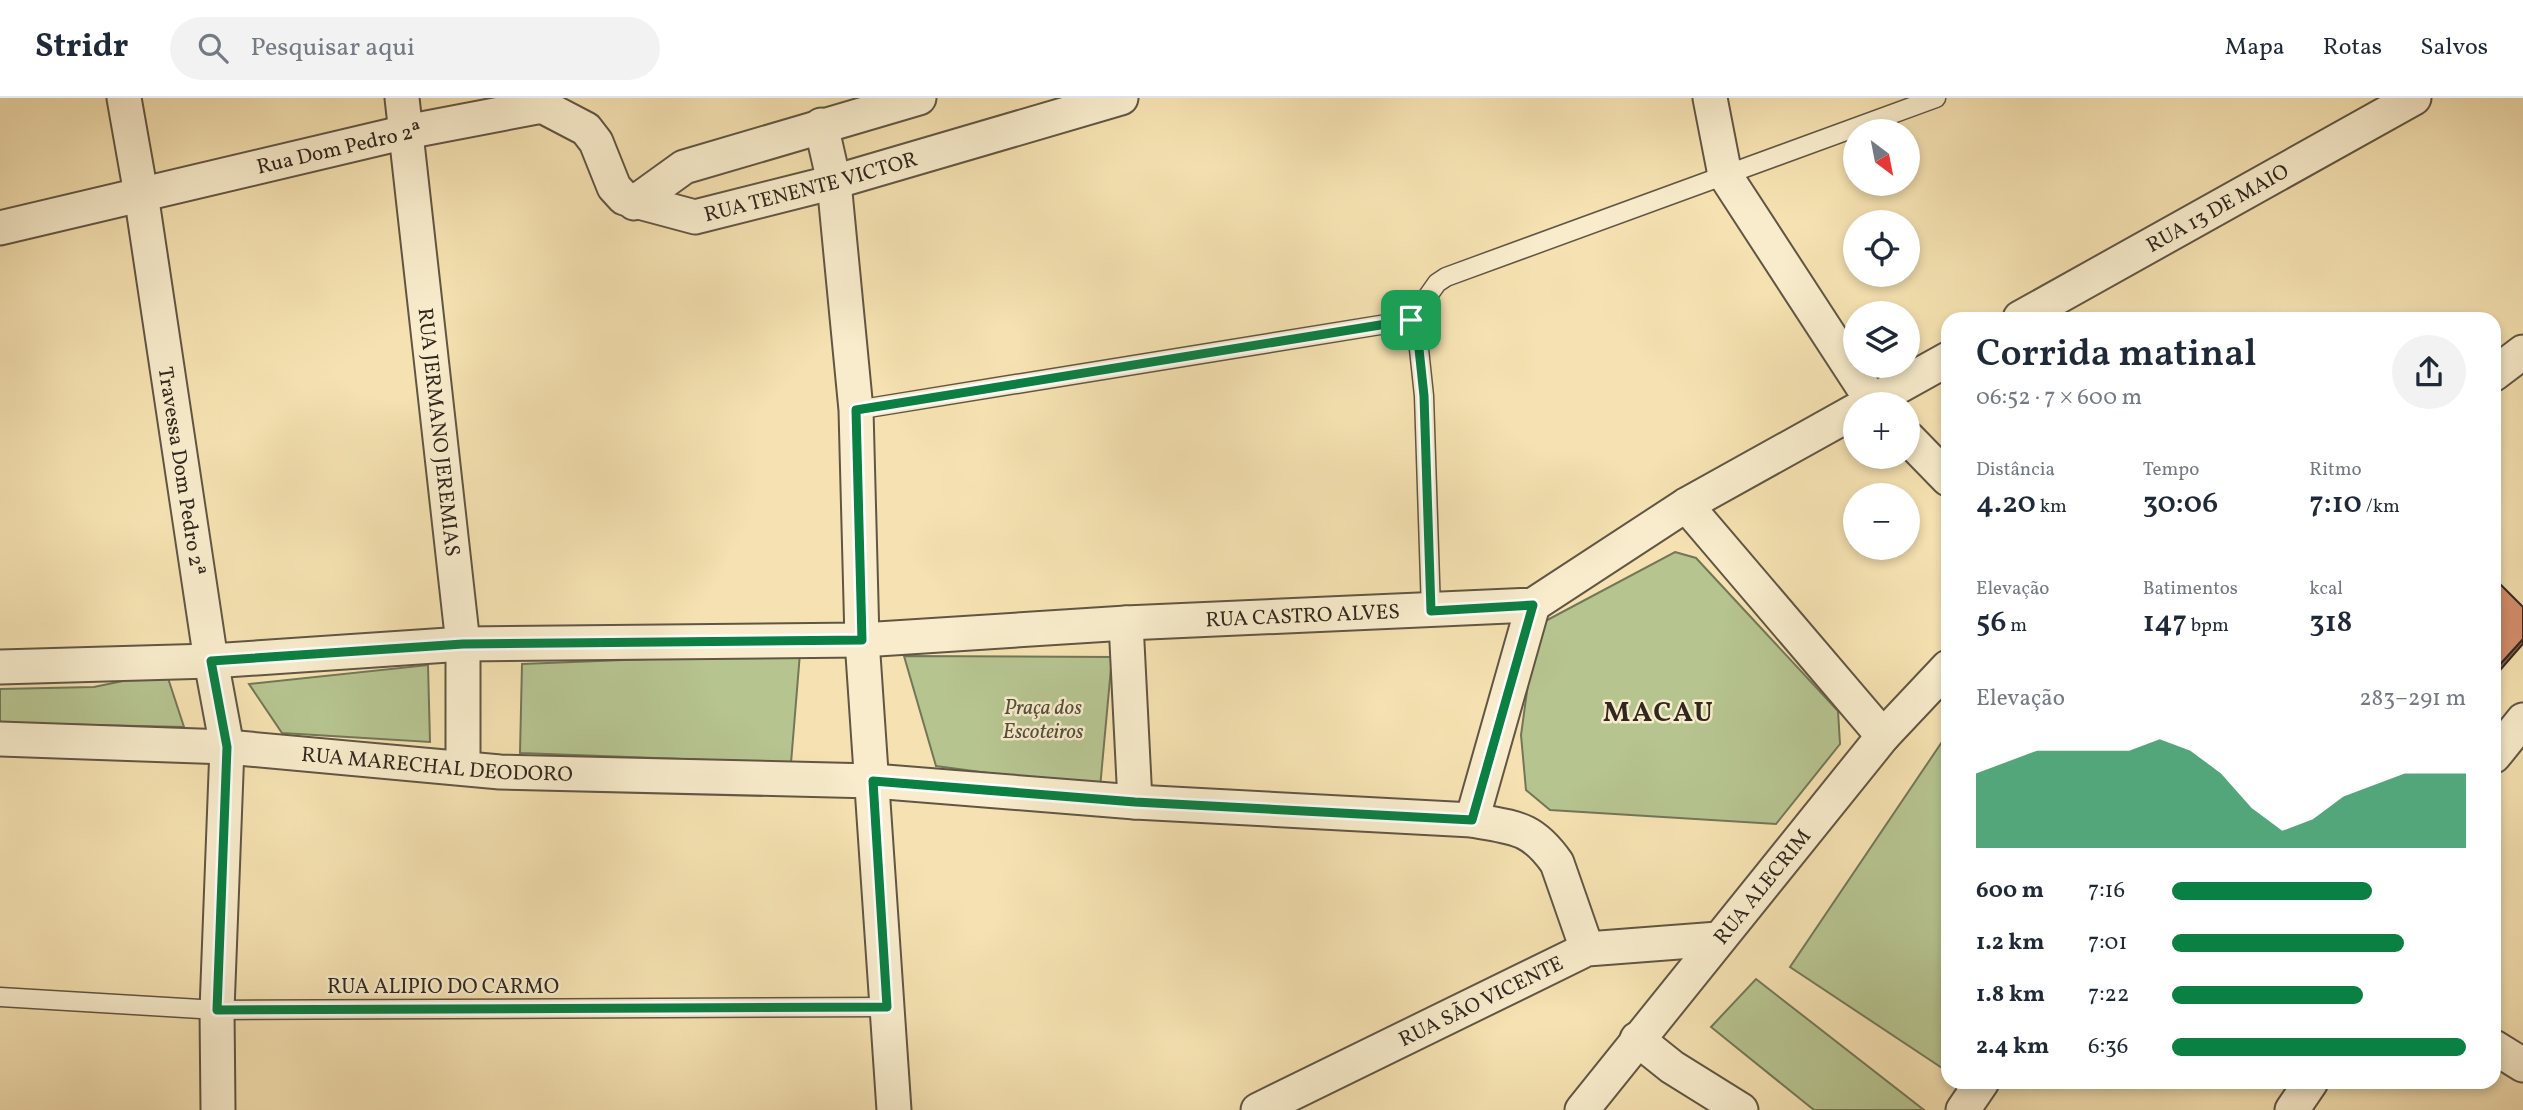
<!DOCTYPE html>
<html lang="pt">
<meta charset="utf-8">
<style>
:root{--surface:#fff;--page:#f2f2f3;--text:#1f2937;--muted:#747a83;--line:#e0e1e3;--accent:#0b8043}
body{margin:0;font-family:Vollkorn,serif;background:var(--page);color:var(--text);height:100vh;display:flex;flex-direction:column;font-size:26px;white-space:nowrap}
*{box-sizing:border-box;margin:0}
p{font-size:23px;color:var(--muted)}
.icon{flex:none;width:38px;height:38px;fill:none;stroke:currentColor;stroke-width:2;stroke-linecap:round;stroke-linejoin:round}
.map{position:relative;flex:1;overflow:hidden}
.drawer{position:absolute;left:1941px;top:214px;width:560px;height:777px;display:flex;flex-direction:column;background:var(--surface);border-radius:21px;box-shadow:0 4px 10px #0003}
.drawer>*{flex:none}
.needle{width:46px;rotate:148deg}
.buttons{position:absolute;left:1843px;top:21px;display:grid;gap:14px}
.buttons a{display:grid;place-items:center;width:77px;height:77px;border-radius:50%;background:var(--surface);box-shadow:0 4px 10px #0003;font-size:35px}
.pin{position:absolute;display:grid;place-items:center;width:60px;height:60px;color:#fff;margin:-30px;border-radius:14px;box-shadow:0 4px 10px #0006}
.round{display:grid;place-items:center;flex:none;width:74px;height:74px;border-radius:37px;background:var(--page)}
.headline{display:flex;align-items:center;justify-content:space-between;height:119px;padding:0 35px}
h1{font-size:38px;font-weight:600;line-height:52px}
.stats{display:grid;grid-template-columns:repeat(3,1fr);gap:10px;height:119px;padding:7px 35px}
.stats div{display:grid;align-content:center}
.stats b{font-size:30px;font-weight:600}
.stats small{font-size:19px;font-weight:400}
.stats p{font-size:19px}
.chart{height:196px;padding:14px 35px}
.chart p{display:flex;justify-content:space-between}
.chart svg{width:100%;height:126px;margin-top:7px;fill:var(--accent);opacity:.7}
ul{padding:0 35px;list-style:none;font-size:23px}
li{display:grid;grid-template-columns:112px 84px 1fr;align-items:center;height:52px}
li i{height:18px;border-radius:9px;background:var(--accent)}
header{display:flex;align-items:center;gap:42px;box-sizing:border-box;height:98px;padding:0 35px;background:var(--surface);border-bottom:2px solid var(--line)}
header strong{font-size:33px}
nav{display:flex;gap:38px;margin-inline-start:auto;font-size:24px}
.search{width:490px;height:63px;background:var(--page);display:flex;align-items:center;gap:18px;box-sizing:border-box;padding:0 24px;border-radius:38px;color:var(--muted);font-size:26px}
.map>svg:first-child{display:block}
</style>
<header>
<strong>Stridr</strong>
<div class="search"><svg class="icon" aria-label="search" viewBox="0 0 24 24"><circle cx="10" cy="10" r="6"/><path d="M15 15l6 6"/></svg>Pesquisar aqui</div>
<nav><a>Mapa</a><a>Rotas</a><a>Salvos</a></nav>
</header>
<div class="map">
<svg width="2523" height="1012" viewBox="0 0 2523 1012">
<rect width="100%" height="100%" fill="#f5e1b1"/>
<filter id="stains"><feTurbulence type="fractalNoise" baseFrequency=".00286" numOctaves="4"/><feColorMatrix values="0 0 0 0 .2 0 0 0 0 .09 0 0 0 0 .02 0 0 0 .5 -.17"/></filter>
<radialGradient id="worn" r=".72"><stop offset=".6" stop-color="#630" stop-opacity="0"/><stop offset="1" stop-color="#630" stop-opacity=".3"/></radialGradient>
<path fill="#b6c490" stroke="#737658" stroke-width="2" d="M 1675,454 L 1696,460 L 1838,613 L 1840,646 L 1776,726 L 1550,712 L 1526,692 L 1521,637 L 1536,528 Z
M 800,555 L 791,665 L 520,655 L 522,566 Z
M 904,558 L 1112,559 L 1100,690 L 936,668 Z
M 428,567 L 430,644 L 282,635 L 249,586 Z
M 166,574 L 184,629 L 0,625 L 0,591 L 94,589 Z
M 1948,635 L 1948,974 L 1790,869 Z
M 1756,881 L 1924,1012 L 1814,1012 L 1711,929 Z"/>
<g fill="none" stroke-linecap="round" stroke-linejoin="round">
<g stroke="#615644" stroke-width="21">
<path id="service" d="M 1411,222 L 1437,185 L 1446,179 L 1936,0
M 856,312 L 1411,222 L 1419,251 L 1424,298 L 1431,513
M 0,899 L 217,912 L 887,909"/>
</g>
<g stroke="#615644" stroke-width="37">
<g id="minor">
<path d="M 124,0 L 141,96 L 211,563 L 227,649 L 217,912 L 218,1012"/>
<path id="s1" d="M 402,0 L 463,546 L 463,670"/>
<path d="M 1710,0 L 1725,77 L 1874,306"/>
<path d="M 821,27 L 834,84 L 856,312 L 862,542 L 894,1012"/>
<path d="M 634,105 L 684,69 L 919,0"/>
<path id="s2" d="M 0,130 L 406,34 L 542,8 L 586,31 L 596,44 L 614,89 L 624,100 L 695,119 L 834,84 L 1121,0"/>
<path id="s3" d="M 2020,220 L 2414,0"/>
<path d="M 2494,276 L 2523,254"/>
<path d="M 1867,306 L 1948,261"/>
<path d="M 1908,340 L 1948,381"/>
<path d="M 1686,407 L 1883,638"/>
<path d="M 1126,525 L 1135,704"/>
<path id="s4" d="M 0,569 L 211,563 L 463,546 L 862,542 L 1126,525 L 1533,507 L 1686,407 L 1855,313"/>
<path id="s5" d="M 0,641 L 227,649 L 500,674 L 873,683 L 1135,704 L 1472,722 C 1514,730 1531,728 1557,765 L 1587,851"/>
<path d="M 2494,658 L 2523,622"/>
<path d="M 1472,722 L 1533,507"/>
<path d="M 1637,941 L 1672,969 L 1741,1012"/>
<path d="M 2494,949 L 2523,967"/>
<path id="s6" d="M 1258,1012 L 1587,851 L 1718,841"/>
<path id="s7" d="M 1582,1012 L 1883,638 L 1948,569"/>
<path d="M 1963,1012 L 1982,984"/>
<path d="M 2292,1012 L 2311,984"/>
</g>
</g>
<use href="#service" stroke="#f8eccc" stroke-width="18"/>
<use href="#minor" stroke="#f8eccc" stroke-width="33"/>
</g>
<path fill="#96644c" stroke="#30281f" stroke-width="2" d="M 2523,541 L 2523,546 L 2521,548 L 2494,579 L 2494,573 Z"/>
<path fill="#d68f6d" stroke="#30281f" stroke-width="2" d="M 2494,480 L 2523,509 L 2523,541 L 2494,573 Z"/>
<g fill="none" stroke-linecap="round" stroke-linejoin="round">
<g stroke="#fff" stroke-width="14">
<path id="route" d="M 1411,222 L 1419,251 L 1424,298 L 1431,513 L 1533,507 L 1472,722 L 1135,704 L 873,683 L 887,909 L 217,912 L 227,649 L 211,563 L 463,546 L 862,542 L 856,312 Z"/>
</g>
<use href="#route" stroke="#0b8043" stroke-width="9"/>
</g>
<g text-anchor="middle" stroke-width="5" stroke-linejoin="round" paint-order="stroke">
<g font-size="21" fill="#30281f" stroke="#f8eccc">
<text transform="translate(339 50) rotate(-13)" y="7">Rua Dom Pedro 2ª</text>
<text dy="7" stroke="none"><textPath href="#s2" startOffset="878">RUA TENENTE VICTOR</textPath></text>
<text dy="7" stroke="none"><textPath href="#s3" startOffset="226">RUA 13 DE MAIO</textPath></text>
<text dy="7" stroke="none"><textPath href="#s1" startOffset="336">RUA JERMANO JEREMIAS</textPath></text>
<text transform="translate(182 373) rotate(81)" y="7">Travessa Dom Pedro 2ª</text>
<text dy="7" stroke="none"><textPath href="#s4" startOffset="1304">RUA CASTRO ALVES</textPath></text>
<text dy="7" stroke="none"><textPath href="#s5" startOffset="438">RUA MARECHAL DEODORO</textPath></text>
<text dy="7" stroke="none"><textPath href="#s7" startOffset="287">RUA ALECRIM</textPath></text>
<text x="443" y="895">RUA ALIPIO DO CARMO</text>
<text dy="7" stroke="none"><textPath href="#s6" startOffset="248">RUA SÃO VICENTE</textPath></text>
</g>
<g font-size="21" font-style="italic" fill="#524f3b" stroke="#f8eccc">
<text x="1043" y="616">Praça dos<tspan x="1043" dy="24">Escoteiros</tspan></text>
</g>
<g font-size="28" font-weight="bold" letter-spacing="2" fill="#30281f" stroke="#f8eccc">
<text x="1659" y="623">MACAU</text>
</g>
</g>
<rect width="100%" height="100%" filter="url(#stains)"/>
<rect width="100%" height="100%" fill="url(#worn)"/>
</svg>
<div class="buttons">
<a><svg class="needle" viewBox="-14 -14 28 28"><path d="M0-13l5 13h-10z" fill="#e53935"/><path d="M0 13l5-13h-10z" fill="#747a83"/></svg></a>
<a><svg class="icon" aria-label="locate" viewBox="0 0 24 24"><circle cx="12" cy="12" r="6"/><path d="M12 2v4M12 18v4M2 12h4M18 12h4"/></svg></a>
<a><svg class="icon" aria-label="layers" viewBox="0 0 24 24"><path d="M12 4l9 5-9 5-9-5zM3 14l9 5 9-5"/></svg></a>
<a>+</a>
<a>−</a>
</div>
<div class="pin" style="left:1411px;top:222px;background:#1e9e55"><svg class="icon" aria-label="arrive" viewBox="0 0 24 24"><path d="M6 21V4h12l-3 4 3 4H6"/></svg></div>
<section class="drawer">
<div class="headline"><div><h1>Corrida matinal</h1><p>06:52 · 7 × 600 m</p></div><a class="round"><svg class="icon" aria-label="share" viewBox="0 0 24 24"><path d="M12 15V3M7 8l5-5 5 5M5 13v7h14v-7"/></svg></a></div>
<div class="stats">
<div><p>Distância</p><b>4.20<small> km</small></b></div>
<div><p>Tempo</p><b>30:06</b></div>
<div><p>Ritmo</p><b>7:10<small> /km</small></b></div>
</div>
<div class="stats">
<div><p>Elevação</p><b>56<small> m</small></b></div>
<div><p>Batimentos</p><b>147<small> bpm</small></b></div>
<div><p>kcal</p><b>318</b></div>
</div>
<div class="chart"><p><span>Elevação</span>283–291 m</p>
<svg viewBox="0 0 160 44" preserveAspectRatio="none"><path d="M0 44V18L10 14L20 10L30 10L40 10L50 10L60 6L70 10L80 18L90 30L100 38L110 34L120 26L130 22L140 18L150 18L160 18V44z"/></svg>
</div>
<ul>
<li><b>600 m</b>7:16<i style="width:68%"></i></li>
<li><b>1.2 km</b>7:01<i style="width:79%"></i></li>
<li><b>1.8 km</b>7:22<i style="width:65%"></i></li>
<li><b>2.4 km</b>6:36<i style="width:100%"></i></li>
</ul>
</section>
</div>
